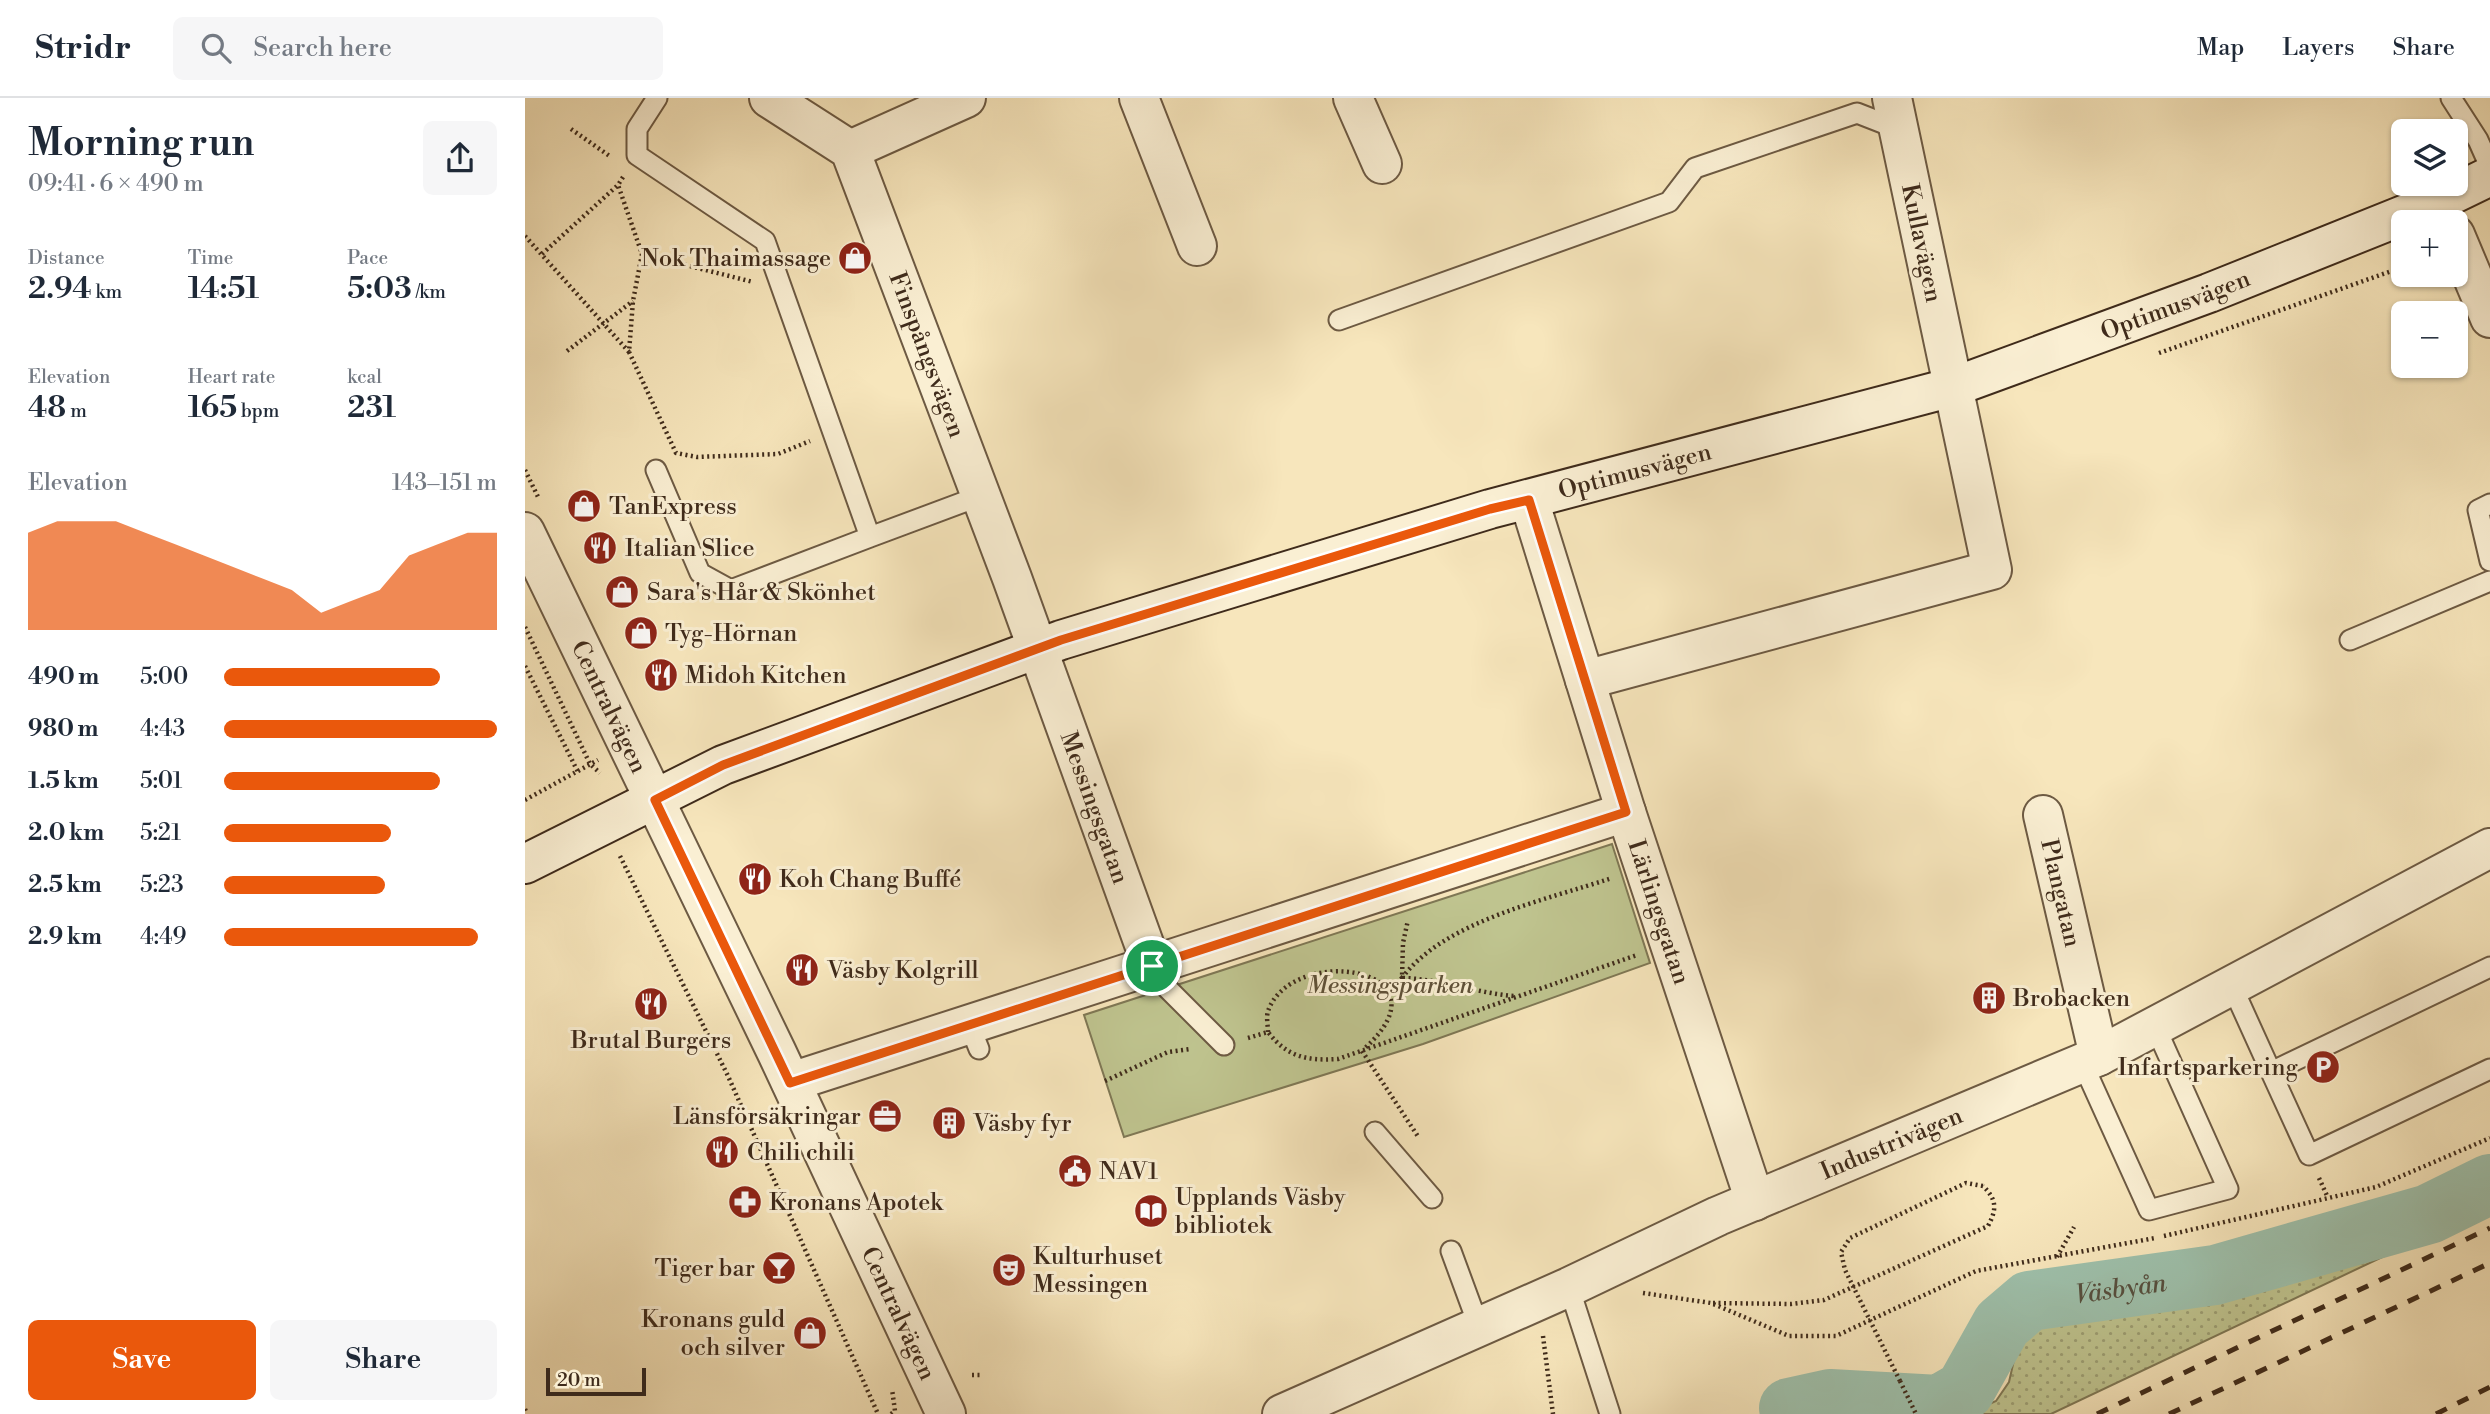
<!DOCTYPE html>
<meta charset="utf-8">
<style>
:root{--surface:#fff;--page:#f6f6f7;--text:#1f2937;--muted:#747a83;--line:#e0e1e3;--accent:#ea580c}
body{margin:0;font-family:"Libre Bodoni",serif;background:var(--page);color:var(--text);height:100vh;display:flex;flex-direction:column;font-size:26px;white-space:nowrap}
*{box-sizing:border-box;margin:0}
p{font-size:23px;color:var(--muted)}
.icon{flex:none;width:38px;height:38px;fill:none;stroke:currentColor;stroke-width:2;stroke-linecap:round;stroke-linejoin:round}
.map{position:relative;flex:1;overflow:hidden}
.drawer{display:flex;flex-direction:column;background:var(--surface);width:525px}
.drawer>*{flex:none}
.buttons{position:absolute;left:1866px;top:21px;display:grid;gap:14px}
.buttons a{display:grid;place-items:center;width:77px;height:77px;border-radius:10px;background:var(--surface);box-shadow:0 2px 5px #0004;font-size:35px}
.scale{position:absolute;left:21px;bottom:18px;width:100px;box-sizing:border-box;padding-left:7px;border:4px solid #3f2b1b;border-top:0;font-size:19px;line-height:24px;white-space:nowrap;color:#3f2b1b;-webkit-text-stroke:5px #faefd3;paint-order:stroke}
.pin{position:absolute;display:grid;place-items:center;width:60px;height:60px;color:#fff;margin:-30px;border:4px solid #fff;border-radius:50%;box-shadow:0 2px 7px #0007}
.round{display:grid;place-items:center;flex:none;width:74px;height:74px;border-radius:10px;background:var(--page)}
.head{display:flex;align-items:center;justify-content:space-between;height:119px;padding:0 28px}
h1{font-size:38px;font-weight:600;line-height:52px}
.figures{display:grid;grid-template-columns:repeat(3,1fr);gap:10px;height:119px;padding:7px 28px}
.figures div{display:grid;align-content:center}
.figures b{font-size:30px;font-weight:600}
.figures small{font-size:19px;font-weight:400}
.figures p{font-size:19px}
.chart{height:196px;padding:14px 28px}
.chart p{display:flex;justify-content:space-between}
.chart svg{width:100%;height:126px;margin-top:7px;fill:var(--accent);opacity:.7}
.button{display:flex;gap:14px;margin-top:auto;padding:14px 28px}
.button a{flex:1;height:80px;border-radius:10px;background:var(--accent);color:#fff;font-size:28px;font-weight:600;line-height:80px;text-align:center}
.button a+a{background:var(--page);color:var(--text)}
ul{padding:0 28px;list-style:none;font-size:23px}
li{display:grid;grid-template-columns:112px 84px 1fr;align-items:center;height:52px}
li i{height:18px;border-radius:9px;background:var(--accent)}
header{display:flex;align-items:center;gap:42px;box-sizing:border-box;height:98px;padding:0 35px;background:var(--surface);border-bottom:2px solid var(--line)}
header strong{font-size:33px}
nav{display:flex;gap:38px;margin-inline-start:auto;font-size:24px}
.search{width:490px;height:63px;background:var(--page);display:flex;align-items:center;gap:18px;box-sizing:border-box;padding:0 24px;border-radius:10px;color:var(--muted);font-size:26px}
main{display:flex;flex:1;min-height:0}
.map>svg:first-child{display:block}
</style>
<header>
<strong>Stridr</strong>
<div class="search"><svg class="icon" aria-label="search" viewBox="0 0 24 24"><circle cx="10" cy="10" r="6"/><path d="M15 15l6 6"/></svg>Search here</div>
<nav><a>Map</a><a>Layers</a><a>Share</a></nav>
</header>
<main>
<section class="drawer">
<div class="head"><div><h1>Morning run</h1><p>09:41 · 6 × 490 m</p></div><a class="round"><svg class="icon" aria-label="share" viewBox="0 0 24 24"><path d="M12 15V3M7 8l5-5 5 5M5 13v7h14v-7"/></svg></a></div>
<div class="figures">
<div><p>Distance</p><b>2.94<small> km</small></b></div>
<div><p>Time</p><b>14:51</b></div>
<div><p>Pace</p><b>5:03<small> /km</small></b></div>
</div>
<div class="figures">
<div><p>Elevation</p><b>48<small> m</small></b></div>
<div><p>Heart rate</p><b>165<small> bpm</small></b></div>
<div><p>kcal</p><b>231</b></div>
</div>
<div class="chart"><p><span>Elevation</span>143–151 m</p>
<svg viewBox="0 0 160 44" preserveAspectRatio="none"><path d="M0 44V10L10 6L20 6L30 6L40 10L50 14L60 18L70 22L80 26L90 30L100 38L110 34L120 30L130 18L140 14L150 10L160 10V44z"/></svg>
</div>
<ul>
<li><b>490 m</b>5:00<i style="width:79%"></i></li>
<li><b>980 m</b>4:43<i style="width:100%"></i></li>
<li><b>1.5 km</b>5:01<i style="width:79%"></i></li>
<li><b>2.0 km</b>5:21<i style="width:61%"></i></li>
<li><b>2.5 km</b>5:23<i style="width:59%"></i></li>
<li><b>2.9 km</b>4:49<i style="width:93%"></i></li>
</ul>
<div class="button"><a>Save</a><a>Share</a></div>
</section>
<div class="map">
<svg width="1965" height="1316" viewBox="0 0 1965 1316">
<defs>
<pattern id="grass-dots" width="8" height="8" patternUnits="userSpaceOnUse" patternTransform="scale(1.75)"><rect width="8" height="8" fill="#bfc48f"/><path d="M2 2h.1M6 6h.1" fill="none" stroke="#9d9f74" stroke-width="1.8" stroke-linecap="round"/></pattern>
</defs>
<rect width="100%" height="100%" fill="#f7e6bc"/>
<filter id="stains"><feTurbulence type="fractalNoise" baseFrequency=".00286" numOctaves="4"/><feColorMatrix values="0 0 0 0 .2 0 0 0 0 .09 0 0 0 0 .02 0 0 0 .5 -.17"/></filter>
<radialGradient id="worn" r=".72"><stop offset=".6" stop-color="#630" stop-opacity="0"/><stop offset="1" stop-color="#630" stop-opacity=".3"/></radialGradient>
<path fill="url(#grass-dots)" stroke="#7f7855" stroke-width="2" d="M 1889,1144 L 1526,1316 L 1443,1316 L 1471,1303 L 1484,1284 L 1489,1262 L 1502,1238 L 1519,1222 L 1692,1204 Z"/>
<path fill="#bfc48f" stroke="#7f7855" stroke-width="2" d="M 1087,746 L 1125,865 L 898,946 L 599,1039 L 559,917 Z"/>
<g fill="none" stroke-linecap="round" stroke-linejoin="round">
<path stroke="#9ec0ab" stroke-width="60" id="s1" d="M 1264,1310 L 1305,1301 L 1414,1307 L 1440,1292 L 1477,1226 L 1504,1203 L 1690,1177 L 1904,1116 L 1965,1086"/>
<g stroke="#6d5a43" stroke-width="23">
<path id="lane" d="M 1926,0 L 1953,42 L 1965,69
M 814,222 L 1144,104 L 1170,70 L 1332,15 L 1373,31
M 131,372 L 175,475 L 206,492 L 345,439 L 240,143 L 112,57 L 112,31 L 132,0
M 1965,406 L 1953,412 L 1965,463
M 345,439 L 455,398
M 1825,542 L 1965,483
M 627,868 L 636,884 L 699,947
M 1965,869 L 1746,974 L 1784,1057 L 1965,971
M 1707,888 L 1746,974
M 444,926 L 454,951
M 1557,964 L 1624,1112 L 1703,1091 L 1630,928
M 850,1034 L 907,1100
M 926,1153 L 954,1229
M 1044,1189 L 1085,1316"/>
</g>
<g stroke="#6d5a43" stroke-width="42">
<g id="street">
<path id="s2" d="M 244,0 L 325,52 L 487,480 L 627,868"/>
<path d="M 614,0 L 672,148"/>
<path d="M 828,0 L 857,66"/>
<path d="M 325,52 L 441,0"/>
<path d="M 1930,137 L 1965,220"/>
<path id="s3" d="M 1004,402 L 1101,714 L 1230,1103"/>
<path id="s4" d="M 0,434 L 252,955 L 421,1316"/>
<path d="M 1060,582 L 1467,472 L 1367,0"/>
<path id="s5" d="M 1518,717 L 1574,958"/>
<path d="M 266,984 L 1101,714"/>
<path id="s6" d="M 757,1316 L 1044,1189 L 1193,1118 L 1574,958 L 1965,750"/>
</g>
</g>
<g stroke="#3f2b1b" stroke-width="42">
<g id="secondary">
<path id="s7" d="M 0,766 L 198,667 L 536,542 L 965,411 L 1428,289 L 1684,195 L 1916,102 L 1965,78"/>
</g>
</g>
<path stroke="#3f2b1b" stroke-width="4.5" stroke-dasharray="2 3.5" stroke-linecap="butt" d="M 46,31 L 86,59
M 98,79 L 93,87 L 117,156 L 108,203 L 104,254 L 151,355 L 172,359 L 253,356 L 285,343
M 0,138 L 104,254
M 17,156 L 93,87
M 117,156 L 228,184
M 42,253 L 108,203
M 1634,255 L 1878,169
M 0,372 L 14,401
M 0,529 L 65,666 L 75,675
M 0,568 L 53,674
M 0,702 L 73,662
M 95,758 L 203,978 L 353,1316
M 877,880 C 919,823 1021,802 1087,780
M 878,880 C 916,881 951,895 989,898
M 863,892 L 877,880 L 878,845 L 883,822
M 743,934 C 743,928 741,919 743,913 C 767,845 929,869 840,950
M 723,940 L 743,934 C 762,959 782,963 813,961 L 1112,857
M 837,953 L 894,1040
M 580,983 L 643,954 L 666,951
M 1794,1080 L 1803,1100
M 1639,1138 L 1851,1089 L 1965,1040
M 1532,1159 L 1549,1129
M 1118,1195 L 1186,1205 L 1264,1238 L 1311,1238 L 1451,1173 L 1630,1140
M 1188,1205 L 1266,1206 L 1299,1202 L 1463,1128 C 1472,1111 1472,1102 1458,1088
M 1018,1238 L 1028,1316
M 447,1277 L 455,1277
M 1375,1283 L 1391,1316
M 0,1311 L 2,1316
M 366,1316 L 370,1313 L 367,1291"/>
<use href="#lane" stroke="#faefd3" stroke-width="19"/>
<use href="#street" stroke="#faefd3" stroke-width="38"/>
<use href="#secondary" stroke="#faefd3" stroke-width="38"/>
<path stroke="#3f2b1b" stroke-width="5" stroke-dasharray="12 12" stroke-linecap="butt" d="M 1572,1316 L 1965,1130
M 1644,1316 L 1965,1165
M 1911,1316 L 1965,1289"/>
<path stroke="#3f2b1b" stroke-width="4.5" stroke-dasharray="2 3.5" stroke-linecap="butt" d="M 1375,1283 L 1320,1172 L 1316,1154 L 1325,1140 L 1441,1085 L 1458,1088"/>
</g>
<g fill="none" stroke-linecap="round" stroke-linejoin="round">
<g stroke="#fff" stroke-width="14">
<path id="route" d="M 1004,402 L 1101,714 L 265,985 L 130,702 L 198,667 L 536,542 L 965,411 Z"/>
</g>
<use href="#route" stroke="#ea580c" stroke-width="9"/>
</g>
<defs>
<g id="shop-disc" transform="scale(1.75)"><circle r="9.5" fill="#8f2418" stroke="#faefd3"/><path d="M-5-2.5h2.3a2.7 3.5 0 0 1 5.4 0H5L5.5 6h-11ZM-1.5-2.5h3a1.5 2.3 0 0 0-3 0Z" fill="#fff"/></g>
<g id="restaurant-disc" transform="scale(1.75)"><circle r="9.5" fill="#8f2418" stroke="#faefd3"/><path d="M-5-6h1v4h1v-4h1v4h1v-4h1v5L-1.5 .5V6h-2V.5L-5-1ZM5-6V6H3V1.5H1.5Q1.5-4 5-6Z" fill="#fff"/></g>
<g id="building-disc" transform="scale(1.75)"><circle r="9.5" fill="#8f2418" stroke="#faefd3"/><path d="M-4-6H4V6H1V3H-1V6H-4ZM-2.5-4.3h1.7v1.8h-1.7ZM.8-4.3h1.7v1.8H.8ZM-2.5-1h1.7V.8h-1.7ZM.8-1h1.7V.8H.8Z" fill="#fff"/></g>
<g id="parking-disc" transform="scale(1.75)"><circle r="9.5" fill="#8f2418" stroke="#faefd3"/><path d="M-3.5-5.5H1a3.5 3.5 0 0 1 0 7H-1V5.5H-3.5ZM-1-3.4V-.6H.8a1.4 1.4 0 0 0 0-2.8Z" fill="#fff"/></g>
<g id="office-disc" transform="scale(1.75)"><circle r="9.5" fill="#8f2418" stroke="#faefd3"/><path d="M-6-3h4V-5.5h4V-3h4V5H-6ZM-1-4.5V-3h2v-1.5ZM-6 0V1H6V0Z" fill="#fff"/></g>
<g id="civic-disc" transform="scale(1.75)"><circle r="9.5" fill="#8f2418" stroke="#faefd3"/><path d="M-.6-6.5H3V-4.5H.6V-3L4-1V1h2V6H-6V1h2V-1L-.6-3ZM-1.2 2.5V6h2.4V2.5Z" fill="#fff"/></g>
<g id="pharmacy-disc" transform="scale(1.75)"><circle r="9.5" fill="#8f2418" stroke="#faefd3"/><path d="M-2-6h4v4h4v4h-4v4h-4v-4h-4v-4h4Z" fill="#fff"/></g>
<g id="library-disc" transform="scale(1.75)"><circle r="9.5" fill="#8f2418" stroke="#faefd3"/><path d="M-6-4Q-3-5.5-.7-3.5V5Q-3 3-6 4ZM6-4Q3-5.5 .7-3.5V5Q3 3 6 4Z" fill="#fff"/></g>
<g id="bar-disc" transform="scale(1.75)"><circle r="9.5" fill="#8f2418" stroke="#faefd3"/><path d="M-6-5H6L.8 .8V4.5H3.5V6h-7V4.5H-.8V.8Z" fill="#fff"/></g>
<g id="theatre-disc" transform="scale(1.75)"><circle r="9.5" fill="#8f2418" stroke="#faefd3"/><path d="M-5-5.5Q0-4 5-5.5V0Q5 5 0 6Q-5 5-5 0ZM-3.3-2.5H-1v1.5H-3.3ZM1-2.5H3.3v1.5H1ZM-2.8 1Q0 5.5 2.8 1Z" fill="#fff"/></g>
</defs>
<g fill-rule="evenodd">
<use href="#shop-disc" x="330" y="160"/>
<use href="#shop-disc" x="59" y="408"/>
<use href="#restaurant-disc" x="75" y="450"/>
<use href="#shop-disc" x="97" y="494"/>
<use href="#shop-disc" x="116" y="535"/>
<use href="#restaurant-disc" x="136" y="577"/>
<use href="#restaurant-disc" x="230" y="781"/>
<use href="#restaurant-disc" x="277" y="872"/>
<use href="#building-disc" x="1464" y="900"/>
<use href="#restaurant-disc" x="126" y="906"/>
<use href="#parking-disc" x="1798" y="969"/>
<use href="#office-disc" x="360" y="1018"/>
<use href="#building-disc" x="424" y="1025"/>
<use href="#restaurant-disc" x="197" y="1054"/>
<use href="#civic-disc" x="550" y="1073"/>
<use href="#pharmacy-disc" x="220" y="1104"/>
<use href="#library-disc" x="626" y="1113"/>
<use href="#bar-disc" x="254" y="1170"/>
<use href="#theatre-disc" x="484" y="1172"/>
<use href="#shop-disc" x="285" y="1235"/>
</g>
<g text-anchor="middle" stroke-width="6" stroke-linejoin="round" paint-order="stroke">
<g font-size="24" fill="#3f2b1b" stroke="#faefd3">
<text transform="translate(1397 145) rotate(78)" y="8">Kullavägen</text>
<text dy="8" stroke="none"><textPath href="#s7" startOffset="1746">Optimusvägen</textPath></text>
<text dy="8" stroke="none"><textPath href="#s2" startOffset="315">Finspångsvägen</textPath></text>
<text dy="8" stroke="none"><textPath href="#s7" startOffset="1180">Optimusvägen</textPath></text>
<text dy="8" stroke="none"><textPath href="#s4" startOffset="194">Centralvägen</textPath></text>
<text dy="8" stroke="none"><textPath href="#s2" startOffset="798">Messingsgatan</textPath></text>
<text dy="8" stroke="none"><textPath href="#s5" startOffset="80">Plangatan</textPath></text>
<text dy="8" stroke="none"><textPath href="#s3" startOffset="432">Lärlingsgatan</textPath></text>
<text dy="8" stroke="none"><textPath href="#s6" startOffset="667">Industrivägen</textPath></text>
<text dy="8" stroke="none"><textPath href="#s4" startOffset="866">Centralvägen</textPath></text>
</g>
<g font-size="24" fill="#3f2b1b" stroke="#faefd3" text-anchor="start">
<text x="306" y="168" text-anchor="end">Nok Thaimassage</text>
<text x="84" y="416">TanExpress</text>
<text x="100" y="458">Italian Slice</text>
<text x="122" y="502">Sara's Hår &amp; Skönhet</text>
<text x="140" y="543">Tyg-Hörnan</text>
<text x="160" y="585">Midoh Kitchen</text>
<text x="254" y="789">Koh Chang Buffé</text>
<text x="302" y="880">Väsby Kolgrill</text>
<text x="1488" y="908">Brobacken</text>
<text x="126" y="950" text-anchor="middle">Brutal Burgers</text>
<text x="1773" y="977" text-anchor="end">Infartsparkering</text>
<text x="336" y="1026" text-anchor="end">Länsförsäkringar</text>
<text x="448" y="1033">Väsby fyr</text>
<text x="222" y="1062">Chili chili</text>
<text x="574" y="1081">NAV1</text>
<text x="650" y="1107">Upplands Väsby<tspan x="650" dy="28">bibliotek</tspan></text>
<text x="244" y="1112">Kronans Apotek</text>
<text x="508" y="1166">Kulturhuset<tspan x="508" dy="28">Messingen</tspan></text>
<text x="230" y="1178" text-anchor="end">Tiger bar</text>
<text x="260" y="1229" text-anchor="end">Kronans guld<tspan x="260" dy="28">och silver</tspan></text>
</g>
<g font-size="24" font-style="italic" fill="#5f5138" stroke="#faefd3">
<text x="865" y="895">Messingsparken</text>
</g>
<g font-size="26" font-style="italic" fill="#57503f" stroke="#faefd3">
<text dy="9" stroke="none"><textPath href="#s1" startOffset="385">Väsbyån</textPath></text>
</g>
</g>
<rect width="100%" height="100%" filter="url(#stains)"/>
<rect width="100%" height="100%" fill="url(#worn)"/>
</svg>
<div class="buttons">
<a><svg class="icon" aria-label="layers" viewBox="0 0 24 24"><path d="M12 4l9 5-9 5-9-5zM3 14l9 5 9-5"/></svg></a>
<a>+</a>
<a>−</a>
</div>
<div class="scale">20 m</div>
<div class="pin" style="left:627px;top:868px;background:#1e9e55"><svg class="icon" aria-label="arrive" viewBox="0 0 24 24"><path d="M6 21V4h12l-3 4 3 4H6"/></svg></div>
</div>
</main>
